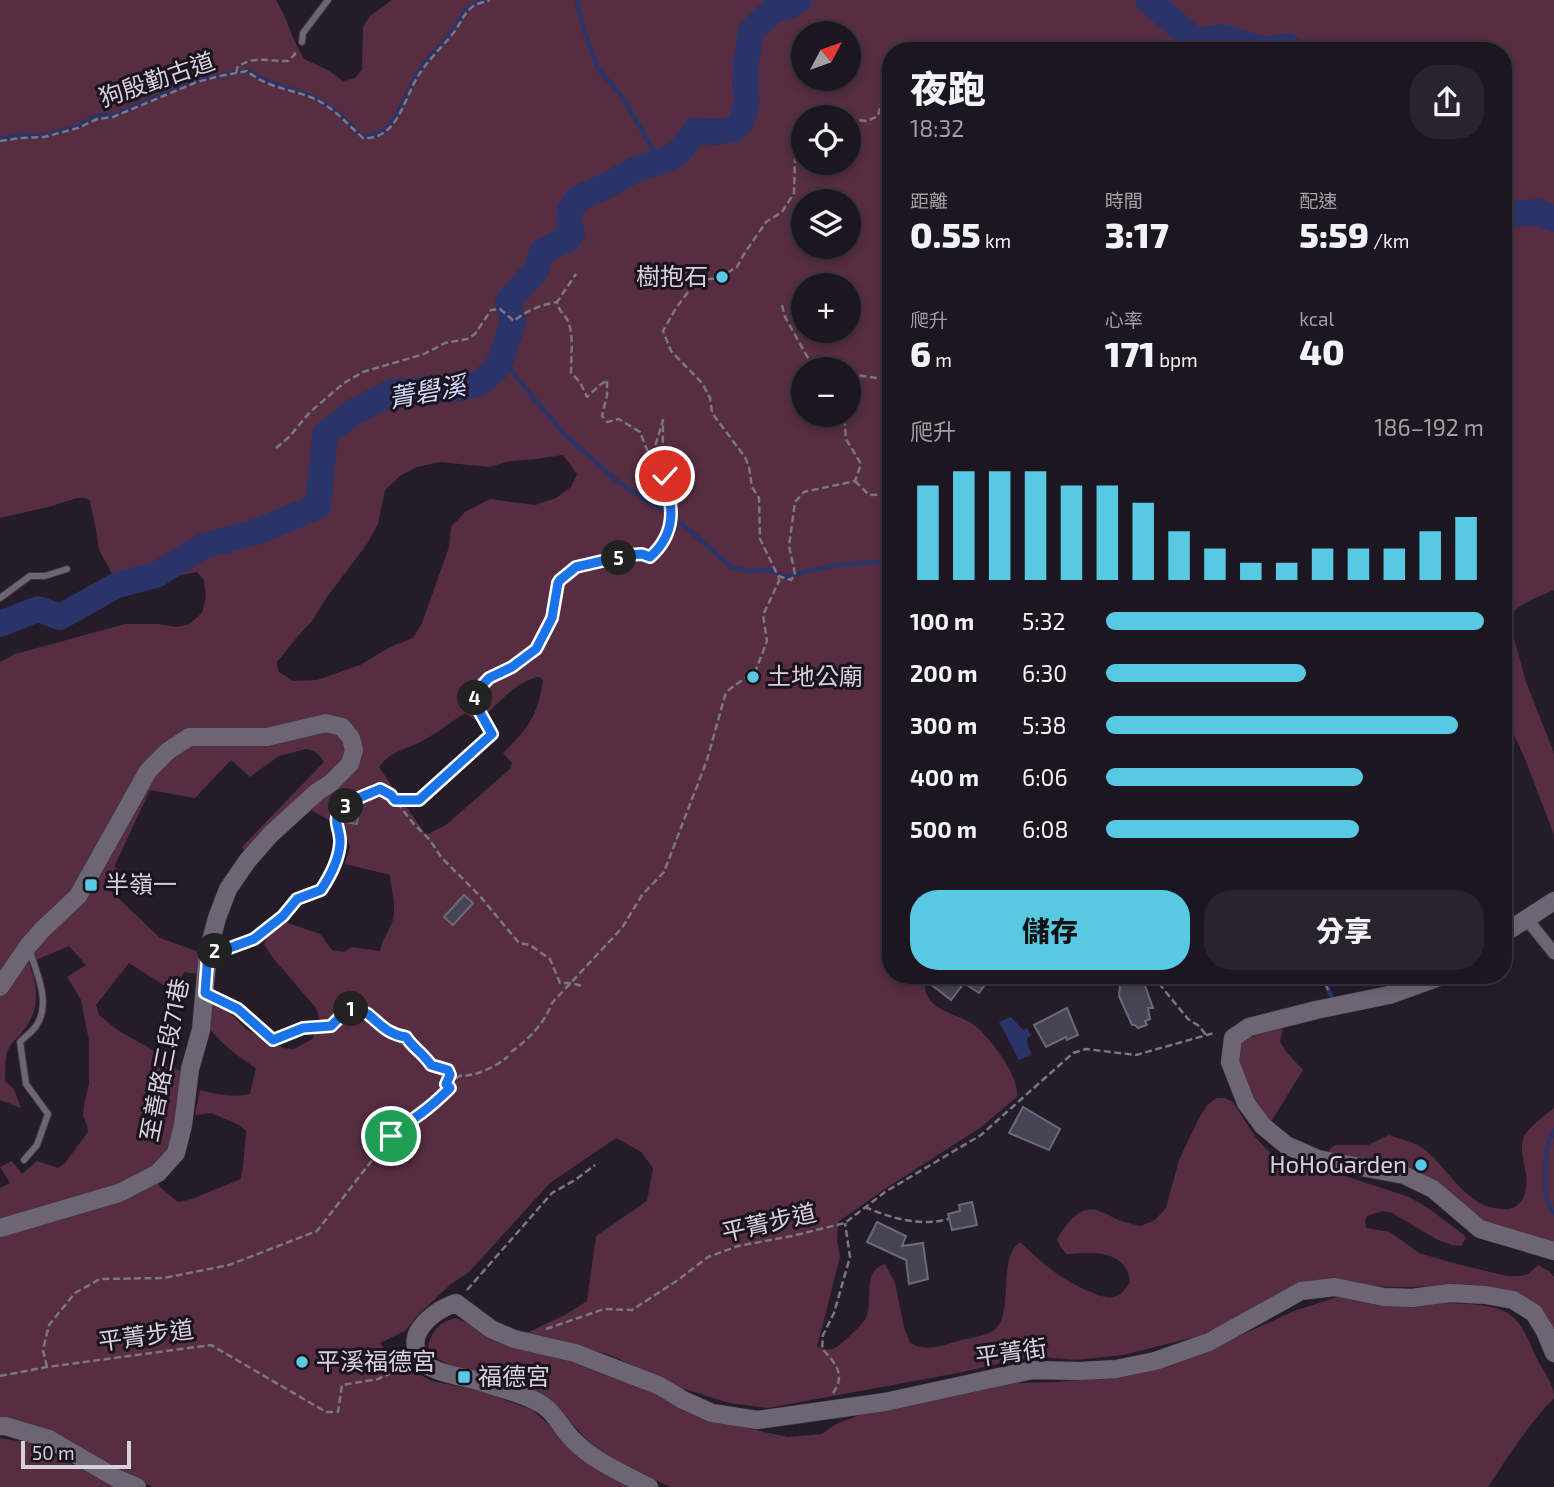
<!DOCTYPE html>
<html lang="zh-TW">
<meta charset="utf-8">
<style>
:root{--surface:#1b161f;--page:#28232c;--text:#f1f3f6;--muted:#a09fa4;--line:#39353d;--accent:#58c9e3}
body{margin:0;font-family:"Exo 2","Noto Sans TC",sans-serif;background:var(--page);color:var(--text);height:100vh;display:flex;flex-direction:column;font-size:26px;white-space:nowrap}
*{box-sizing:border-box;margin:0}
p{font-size:23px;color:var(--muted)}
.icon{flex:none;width:38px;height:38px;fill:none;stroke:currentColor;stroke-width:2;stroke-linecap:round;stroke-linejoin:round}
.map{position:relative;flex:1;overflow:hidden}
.side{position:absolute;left:882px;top:42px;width:630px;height:942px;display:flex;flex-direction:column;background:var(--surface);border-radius:28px;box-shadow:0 4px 10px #0003,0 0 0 2px var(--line)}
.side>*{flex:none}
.needle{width:46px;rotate:49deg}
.tools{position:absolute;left:791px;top:21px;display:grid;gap:14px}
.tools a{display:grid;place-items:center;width:70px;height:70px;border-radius:50%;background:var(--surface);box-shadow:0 4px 10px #0003,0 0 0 2px var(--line);font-size:35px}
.scale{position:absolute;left:21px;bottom:18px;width:110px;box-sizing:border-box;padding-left:7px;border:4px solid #d5d0d9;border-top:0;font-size:19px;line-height:24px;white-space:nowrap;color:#d5d0d9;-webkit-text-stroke:5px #1b141f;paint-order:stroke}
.pin{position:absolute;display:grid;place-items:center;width:60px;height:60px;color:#fff;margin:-30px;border:4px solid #fff;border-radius:50%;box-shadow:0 2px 7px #0007}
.km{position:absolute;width:35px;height:35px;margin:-18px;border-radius:50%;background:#222;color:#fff;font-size:19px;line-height:35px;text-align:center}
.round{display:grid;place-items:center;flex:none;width:74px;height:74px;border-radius:28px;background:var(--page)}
.overview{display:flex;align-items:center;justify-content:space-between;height:119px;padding:0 28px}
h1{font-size:38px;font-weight:800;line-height:52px}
.figures{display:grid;grid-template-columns:repeat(3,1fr);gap:10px;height:119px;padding:7px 28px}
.figures div{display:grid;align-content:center}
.figures b{font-size:35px;font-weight:800}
.figures small{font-size:19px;font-weight:400}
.figures p{font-size:19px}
.chart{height:196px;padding:14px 28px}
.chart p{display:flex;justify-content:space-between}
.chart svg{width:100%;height:126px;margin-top:7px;stroke:var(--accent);stroke-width:6}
.button{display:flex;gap:14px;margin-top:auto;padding:14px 28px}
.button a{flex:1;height:80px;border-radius:28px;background:var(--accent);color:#111;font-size:28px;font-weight:800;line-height:80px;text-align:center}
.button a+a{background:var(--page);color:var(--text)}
ul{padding:0 28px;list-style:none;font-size:23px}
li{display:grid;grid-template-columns:112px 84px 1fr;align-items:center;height:52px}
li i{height:18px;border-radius:9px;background:var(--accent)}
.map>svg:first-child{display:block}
</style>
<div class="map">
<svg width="1554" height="1487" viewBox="0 0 1554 1487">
<rect width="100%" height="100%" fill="#241d29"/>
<path fill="#562d41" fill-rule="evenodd" d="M 0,0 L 276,0 L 284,15 L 294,40 L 304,59 L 328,70 L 343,81 L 355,78 L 362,70 L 363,27 L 370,16 L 392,0 L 1554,0 L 1554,590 C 1537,598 1516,603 1509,620 L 1526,682 L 1554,753 L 1554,835 L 1526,761 L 1503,711 L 1503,51 L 891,51 L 891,975 L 934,975 L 925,987 C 928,1012 956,1012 974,1025 C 989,1036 1021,1078 1017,1097 L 980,1128 L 888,1187 L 838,1222 L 837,1240 L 840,1257 L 817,1347 C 822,1349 828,1350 833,1349 C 839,1347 864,1323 866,1318 C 874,1300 861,1271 885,1264 L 895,1283 L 904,1327 L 910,1343 C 927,1352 941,1346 958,1341 C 968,1338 981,1337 991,1332 C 1017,1319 995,1260 1020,1242 C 1044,1265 1061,1280 1093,1293 C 1099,1295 1108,1299 1114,1297 C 1122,1295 1126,1288 1130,1282 C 1126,1249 1093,1252 1067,1254 L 1061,1248 L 1057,1239 C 1063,1229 1074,1213 1086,1210 C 1097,1207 1109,1216 1119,1220 C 1126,1223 1134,1224 1141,1226 L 1155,1220 L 1166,1208 L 1179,1160 L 1199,1118 L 1207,1105 L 1217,1098 L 1225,1098 L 1233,1102 L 1256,1138 L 1267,1150 L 1283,1161 L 1312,1166 L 1345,1176 L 1409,1197 L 1428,1208 L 1464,1235 L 1466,1238 L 1461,1246 L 1452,1245 L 1438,1240 L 1392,1213 L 1383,1211 L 1367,1216 L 1365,1221 L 1366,1228 L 1390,1232 L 1419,1253 L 1457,1264 L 1507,1276 L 1521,1276 L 1528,1274 L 1538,1265 L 1549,1271 L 1554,1277 L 1554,1339 L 1544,1320 L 1460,1286 L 1394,1287 L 1306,1283 L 1284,1290 L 1267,1299 L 1256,1308 L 1199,1336 L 1123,1355 L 1076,1360 L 1043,1357 L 1014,1360 L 963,1372 L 768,1408 L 729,1403 L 675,1386 L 610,1355 L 562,1341 L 522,1335 L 565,1315 L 587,1301 L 596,1236 L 647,1201 L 653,1168 L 641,1152 L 616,1138 L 550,1183 L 469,1272 L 451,1284 L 419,1314 L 405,1331 L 380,1343 L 392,1360 L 432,1381 L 481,1391 L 532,1410 L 549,1425 L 564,1444 L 598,1471 L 629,1487 L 153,1487 L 0,1418 L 0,1188 L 10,1183 L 0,1167 L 12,1161 L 22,1174 L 37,1161 L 58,1168 L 65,1163 L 88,1132 L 87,1125 L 83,1116 L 84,1105 L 89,1084 L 89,1041 L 81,1000 L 67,977 L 86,965 L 69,946 L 29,963 C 38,988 41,1008 23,1031 C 19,1037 12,1042 9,1048 C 4,1056 6,1071 5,1081 L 14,1089 L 21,1108 L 0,1100 L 0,662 L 15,654 L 125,624 L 158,624 L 177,627 L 189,624 L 202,613 L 206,597 L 204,580 L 197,572 L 175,576 L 155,586 L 133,588 L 116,581 L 99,550 L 96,530 L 90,501 L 86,498 L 77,498 L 48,507 L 0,518 ZM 803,33 L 849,33 L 849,79 L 803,79 ZM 803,117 L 849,117 L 849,163 L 803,163 ZM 803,201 L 849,201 L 849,247 L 803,247 ZM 803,285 L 849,285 L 849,331 L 803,331 ZM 803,369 L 849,369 L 849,415 L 803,415 ZM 563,455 L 577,474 L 571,487 L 556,498 L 535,505 L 490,499 L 465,512 L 451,527 L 449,547 L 422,623 L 413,638 L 390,647 L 360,665 L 317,680 L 293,681 L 278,671 L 277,662 L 298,636 L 312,621 L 327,597 L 367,544 L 378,524 L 385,490 L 401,475 L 417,467 L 440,462 L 489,467 L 510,461 L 537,459 ZM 540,677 L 543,680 C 538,715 528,729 503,753 L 512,763 L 510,769 L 446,825 L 426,835 L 379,767 C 390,751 405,750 422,741 C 437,733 451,722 465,713 L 478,722 C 494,708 519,678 540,677 ZM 306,749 C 315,750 319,754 324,762 L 242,847 L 252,861 L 311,810 L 343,828 L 350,847 L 345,864 L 390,875 C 391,891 398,910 391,925 C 386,936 383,938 380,951 L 351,947 L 344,952 L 332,950 L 320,934 L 285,922 L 270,932 L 264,944 L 273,958 L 316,1008 L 321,1023 L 312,1039 L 294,1049 L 283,1048 L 246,1029 L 218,1000 L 211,1002 L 207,1026 C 222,1044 237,1056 256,1068 L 250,1094 C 233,1098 216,1094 200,1090 L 195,1115 L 211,1113 L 239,1125 L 246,1131 L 243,1167 L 241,1179 L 192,1199 L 178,1202 L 160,1187 L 156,1180 L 173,1136 L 181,1101 L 180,1071 L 160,1059 L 153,1050 L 119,1031 L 99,1015 L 96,1005 L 129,963 L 165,986 L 178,985 L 184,972 L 199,974 L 202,953 L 160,938 L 111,891 L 121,870 L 114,867 L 150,790 L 195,798 L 231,760 L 250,777 L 279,756 Z
M 1283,1028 L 1280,1042 L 1288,1054 L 1303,1070 L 1269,1125 C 1258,1114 1254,1100 1247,1086 C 1244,1078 1238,1068 1237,1060 C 1234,1036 1266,1032 1283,1028 Z
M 1554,1108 L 1554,1244 L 1492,1229 L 1434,1186 L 1329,1156 L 1329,1150 L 1335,1145 L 1368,1145 L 1389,1135 C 1400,1139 1415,1142 1424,1149 C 1449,1169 1467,1209 1503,1209 C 1513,1210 1520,1205 1524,1196 C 1533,1174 1514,1151 1526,1133 C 1533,1124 1545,1115 1554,1108 Z
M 1337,1297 C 1349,1299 1362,1303 1374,1304 C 1407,1306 1484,1297 1509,1314 C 1524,1324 1529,1343 1537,1359 C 1543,1371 1554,1384 1554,1398 C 1528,1425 1508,1456 1488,1487 L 670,1487 L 607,1457 L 583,1436 L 549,1398 L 518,1384 L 453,1367 L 433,1356 L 428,1346 C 433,1330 438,1323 455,1318 L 576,1360 L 652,1389 L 718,1422 L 788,1437 L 822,1434 L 836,1424 L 868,1412 L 1011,1383 L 1059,1382 L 1090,1378 L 1162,1365 L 1196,1356 L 1294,1311 Z
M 0,1438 L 30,1443 L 116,1487 L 0,1487 Z"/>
<path fill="#2b3468" d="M 1011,1017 L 1023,1030 L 1027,1028 L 1031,1036 L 1027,1038 L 1028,1046 L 1032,1055 L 1019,1060 L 999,1022 Z"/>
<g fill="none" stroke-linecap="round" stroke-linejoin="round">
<path stroke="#2b3468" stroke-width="4.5" d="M 577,0 L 582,24 L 598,69 L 621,95 L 660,161
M 0,139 L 20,135 L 43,136 L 77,127 L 96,116 L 113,115 L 195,81 L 248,70 C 268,86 292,88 315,98 C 334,107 348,122 362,137 C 395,138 403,99 416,76 C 426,58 443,45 454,29 C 459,23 461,15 466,10 C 472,5 479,2 486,0
M 501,359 L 565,435 L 617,481 L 653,505 L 671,514 L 730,566 L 746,571 L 770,570 L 785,577 L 834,565 L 880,562 L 891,565
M 1323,975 L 1331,996
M 1554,1131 C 1544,1144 1543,1187 1548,1203 C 1550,1207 1552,1210 1554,1213"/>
<path stroke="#2b3468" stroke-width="26" d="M 1148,0 L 1196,41 L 1222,37 L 1265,50 L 1287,46 L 1293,51
M 1503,215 L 1538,212 L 1554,219
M 0,624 L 38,609 L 60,617 L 117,585 L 156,575 L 203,546 L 259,531 L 318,506 L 325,435 L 353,412 L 393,392 L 461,388 L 479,383 L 496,369 L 501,359 L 513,322 L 508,302 L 536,270 L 542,252 L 569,238 L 572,233 L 569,223 L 570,209 L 579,198 L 606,186 L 636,169 L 668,159 L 680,151 L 695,131 L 718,132 L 735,129 L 742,120 L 747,101 L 745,84 L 746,62 L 751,31 L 773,10 L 789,6 L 799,0"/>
</g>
<path fill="#464452" stroke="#6b6979" stroke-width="2" d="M 352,809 L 359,810 L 357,824 L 344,822 L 345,814 Z
M 464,895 L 473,903 L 453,925 L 444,917 Z
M 934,975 L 992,975 L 979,993 L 964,983 L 951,1000 L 928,982 Z
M 1118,975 L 1132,975 L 1138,985 L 1144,983 L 1153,1008 L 1148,1008 L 1150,1019 L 1145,1021 L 1147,1025 L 1138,1028 L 1135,1025 L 1132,1025 L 1119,996 L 1120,985 Z
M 1067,1008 L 1078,1035 L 1067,1040 L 1066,1037 L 1046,1047 L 1034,1025 Z
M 1023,1107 L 1060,1129 L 1049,1150 L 1009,1133 Z
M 972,1202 L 977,1225 L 952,1230 L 948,1214 L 960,1211 L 959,1205 Z
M 877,1222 L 906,1236 L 902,1246 L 923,1243 L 928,1279 L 909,1284 L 906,1260 L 867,1242 Z"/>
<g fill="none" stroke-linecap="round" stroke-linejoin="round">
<g stroke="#3d3741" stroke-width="8">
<path id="lane" d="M 302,42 L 303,33 L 328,0
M 0,598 L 30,576 L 45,576 L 67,569
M 210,952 C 240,946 258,938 282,917 C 287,912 290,906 296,901 C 309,889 318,898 329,877 C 335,866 340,853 340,841 C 341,818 326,817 354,801
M 24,1160 L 37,1145 L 48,1114 L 26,1084 L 20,1042 C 25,1037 32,1032 36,1026 C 52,1004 36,971 29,949"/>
</g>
<g stroke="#3d3741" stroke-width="14">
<path id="street" d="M 1526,918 L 1554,953"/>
</g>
<g stroke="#3d3741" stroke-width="19">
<path id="secondary" d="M 1503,934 L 1554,901
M 1445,975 L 1389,995 L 1316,1010 L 1249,1027 L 1233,1038 L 1230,1062 L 1246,1103 L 1263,1126 L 1286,1145 L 1318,1159 L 1404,1175 L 1433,1189 L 1480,1229 L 1554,1251
M 0,987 L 28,946 L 42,930 L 78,896 L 148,771 L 168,751 L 189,737 L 267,737 L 326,723 L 342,727 L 351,738 L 354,750 L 350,764 L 331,783 L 317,792 L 271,834 L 248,860 L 228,889 L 217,918 L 208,952 L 201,1030 L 190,1069 L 183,1125 L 176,1153 L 158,1173 L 119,1193 L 0,1228
M 0,1426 L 5,1426 L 49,1439 L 116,1478 L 137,1487
M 649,1487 C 622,1473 593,1461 572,1439 C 562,1429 555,1413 544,1406 C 527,1394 498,1388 478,1381 C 459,1375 420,1374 416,1348 C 415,1343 416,1336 418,1332 C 426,1318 441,1308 456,1303 L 491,1329 L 514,1339 L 575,1353 L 660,1386 L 683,1400 L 712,1413 L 757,1420 L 885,1402 L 1032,1370 L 1080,1371 L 1116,1369 L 1155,1361 L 1209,1342 L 1301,1291 L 1335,1287 L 1384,1297 L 1412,1298 L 1450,1293 L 1486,1295 L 1513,1300 L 1534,1313 L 1545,1331 L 1554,1353"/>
</g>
<path stroke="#7c7680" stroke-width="2.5" stroke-dasharray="7 3.5" stroke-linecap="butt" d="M 1274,51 L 1275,50
M 236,73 L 238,66 C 258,55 268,62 288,61 L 295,54 L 295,51
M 849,121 L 857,120 L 867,121 L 878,116 L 888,76 L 891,74
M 0,141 L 20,138 L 44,137 L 78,128 L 97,119 L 113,117 L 197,82 L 220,76 L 247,71 C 267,88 292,89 315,99 C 334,108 347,124 363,138 C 399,140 404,96 420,73 C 430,58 444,45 455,31 C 461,22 465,11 475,5 C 479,3 485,2 490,0
M 803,148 L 795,159 L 794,193 L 782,212 L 766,222 L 744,254 L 737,267 L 718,278 L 701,280 L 691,288 L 676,308 L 663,331 L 671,351 L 702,383 L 710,398 L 712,413 L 745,457 L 749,467 L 752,487 L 759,498 L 760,539 L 778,576 L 791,580 L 795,574 L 789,546 L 795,502 L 804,492 L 855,481 L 861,464 L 846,439 L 844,415
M 782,305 L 785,317 L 808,358 L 822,369
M 849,374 L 891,380
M 276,448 L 289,437 L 310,412 L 344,383 L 363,372 L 424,354 L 445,343 L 467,339 L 475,334 L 491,310 L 500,309 L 514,321 C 527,310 541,305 557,302
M 855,481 L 869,495 L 891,494
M 362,797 L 380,789 L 391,795 L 413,823 L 430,840 L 441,857 L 479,895 L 519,943 L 530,945 L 550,959 L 560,983 L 571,983 L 582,986
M 395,800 L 419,801 L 492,734 L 478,709 L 475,700 L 476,692 L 489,678 L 512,667 L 536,649 L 552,618 L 558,583 L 576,567 L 628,555 L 642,554 L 650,557 C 655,553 657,549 661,544 C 679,516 669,505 665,475 C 662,457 663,438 663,420 L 651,460 L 640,432 L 619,419 L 607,422 L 602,416 L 607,395 L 607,380 L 600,385 L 587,397 L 580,382 L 571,373 C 571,356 574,337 568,321 C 564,313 560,314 557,302 L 576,274
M 1503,902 L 1507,914
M 1152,975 L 1188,1019 L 1199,1026 L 1206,1035
M 1322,975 L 1328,990
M 220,1000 L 238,1009 L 273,1040 L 303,1028 L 331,1026 L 340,1017 L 347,1015 L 352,1008 C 358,1010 365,1011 369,1015 C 383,1027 386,1034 406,1037 C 413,1048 424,1054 431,1065 L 448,1070 L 450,1075 L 446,1084 L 450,1088
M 511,1052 C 529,1039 544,1024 552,1003 L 622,928 L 642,895 L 664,872 L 707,760 L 726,692 L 756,670 L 767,641 L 763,615 L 779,581 L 778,576
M 865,1207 C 890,1218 921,1227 948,1219
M 467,1290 L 552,1193 L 575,1180 L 595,1165
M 546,1329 L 604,1309 L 632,1310 L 678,1280 L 708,1257 L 738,1246 L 792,1236 L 845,1223 L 885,1192 L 981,1135 L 1073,1053 L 1086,1049 L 1136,1055 L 1214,1033 L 1216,1034
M 47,1367 L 43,1350 L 49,1325 L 75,1293 L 100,1279 L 164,1278 L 229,1265 L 317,1231 L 391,1136 L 394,1130 C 412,1121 429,1108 444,1094 C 449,1089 452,1081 458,1077 C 465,1073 461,1077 469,1075 C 480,1074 501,1064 508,1056
M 0,1376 L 47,1367 L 211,1345 L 326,1412 L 338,1412 L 342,1385 L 378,1379 L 408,1365
M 833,1393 C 846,1375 836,1363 822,1349 L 823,1335 L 834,1313 L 850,1257 L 845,1223"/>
<use href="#lane" stroke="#6e6574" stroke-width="6"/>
<use href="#street" stroke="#6e6574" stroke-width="12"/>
<use href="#secondary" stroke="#6e6574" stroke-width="18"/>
</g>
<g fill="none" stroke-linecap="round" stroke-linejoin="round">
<g stroke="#fff" stroke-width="14">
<path id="route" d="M 391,1136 L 394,1130 C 415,1120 433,1105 450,1088 L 446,1084 L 450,1075 L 448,1070 L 431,1065 C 424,1054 413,1048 406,1037 C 388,1034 382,1026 369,1015 C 365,1011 358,1010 352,1008 L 347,1016 L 340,1017 L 331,1026 L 303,1028 L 273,1040 L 238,1009 L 205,993 L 208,952 L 227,949 L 254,939 L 283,916 L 297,899 L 321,890 C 331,875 339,860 340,843 C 341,831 332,820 340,811 C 349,800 367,795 380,789 L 391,795 L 395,800 L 419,800 L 492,734 L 478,709 L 475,700 L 476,692 L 489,678 L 512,667 L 536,649 L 552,618 L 558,583 L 560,580 L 576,567 L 628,555 L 642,554 L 650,557 C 677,533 673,507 665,476"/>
</g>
<use href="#route" stroke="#1a73e8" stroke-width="9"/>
</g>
<g fill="#58c9e3" stroke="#1b141f" stroke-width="2.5">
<circle cx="722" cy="277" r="7"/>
<circle cx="753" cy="677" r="7"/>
<rect x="84" y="878" width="14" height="14" rx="3.5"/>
<circle cx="1421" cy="1165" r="7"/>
<circle cx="302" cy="1362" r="7"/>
<rect x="457" y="1370" width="14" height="14" rx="3.5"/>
</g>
<g text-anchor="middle" stroke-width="6" stroke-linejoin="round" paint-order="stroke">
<g font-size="24" fill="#d5d0d9" stroke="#1b141f">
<text transform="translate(157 80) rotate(-19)" y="8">狗殷勤古道</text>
<text transform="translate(165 1060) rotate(-79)" y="8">至善路三段71巷</text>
<text transform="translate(769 1223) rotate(-13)" y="8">平菁步道</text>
<text transform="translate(146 1336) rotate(-8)" y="8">平菁步道</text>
<text transform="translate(1011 1353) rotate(-8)" y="8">平菁街</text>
</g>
<g font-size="24" fill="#d5d0d9" stroke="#1b141f" text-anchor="start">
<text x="708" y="285" text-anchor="end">樹抱石</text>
<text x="767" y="685">土地公廟</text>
<text x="105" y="893">半嶺一</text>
<text x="1407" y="1173" text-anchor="end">HoHoGarden</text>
<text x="316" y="1370">平溪福德宮</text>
<text x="478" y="1385">福德宮</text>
</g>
<g font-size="26" font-style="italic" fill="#d0d9fb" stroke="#1b141f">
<text transform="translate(427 392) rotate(-10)" y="9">菁礐溪</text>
</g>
</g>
</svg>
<div class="tools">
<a><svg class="needle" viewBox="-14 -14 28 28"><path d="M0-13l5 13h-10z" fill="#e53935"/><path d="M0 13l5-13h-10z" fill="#a09fa4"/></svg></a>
<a><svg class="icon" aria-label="locate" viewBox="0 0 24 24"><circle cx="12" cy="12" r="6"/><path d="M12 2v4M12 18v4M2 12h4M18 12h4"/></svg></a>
<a><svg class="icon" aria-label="layers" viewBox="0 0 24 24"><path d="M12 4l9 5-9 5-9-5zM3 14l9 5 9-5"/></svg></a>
<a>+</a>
<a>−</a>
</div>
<div class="scale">50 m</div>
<div class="pin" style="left:391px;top:1136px;background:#1e9e55"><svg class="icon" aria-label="arrive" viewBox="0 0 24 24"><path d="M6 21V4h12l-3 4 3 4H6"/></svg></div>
<div class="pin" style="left:665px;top:476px;background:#d93025"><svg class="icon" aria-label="check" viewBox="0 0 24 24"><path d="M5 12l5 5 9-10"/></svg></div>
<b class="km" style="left:351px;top:1009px">1</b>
<b class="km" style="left:215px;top:951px">2</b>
<b class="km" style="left:346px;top:806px">3</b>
<b class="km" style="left:475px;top:698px">4</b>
<b class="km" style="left:619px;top:558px">5</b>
<section class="side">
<div class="overview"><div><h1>夜跑</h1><p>18:32</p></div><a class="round"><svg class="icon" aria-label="share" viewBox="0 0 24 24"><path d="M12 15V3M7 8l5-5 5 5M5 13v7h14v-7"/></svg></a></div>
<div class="figures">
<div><p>距離</p><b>0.55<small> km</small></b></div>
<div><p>時間</p><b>3:17</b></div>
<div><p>配速</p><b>5:59<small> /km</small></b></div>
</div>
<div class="figures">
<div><p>爬升</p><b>6<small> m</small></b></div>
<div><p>心率</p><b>171<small> bpm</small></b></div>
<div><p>kcal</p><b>40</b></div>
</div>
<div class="chart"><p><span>爬升</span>186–192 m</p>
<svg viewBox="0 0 160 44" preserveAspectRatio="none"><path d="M5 44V11M15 44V6M25 44V6M35 44V6M45 44V11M55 44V11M65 44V17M75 44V27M85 44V33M95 44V38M105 44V38M115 44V33M125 44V33M135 44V33M145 44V27M155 44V22"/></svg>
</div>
<ul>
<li><b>100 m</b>5:32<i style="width:100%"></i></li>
<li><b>200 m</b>6:30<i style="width:53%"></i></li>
<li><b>300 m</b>5:38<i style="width:93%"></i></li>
<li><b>400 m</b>6:06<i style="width:68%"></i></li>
<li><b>500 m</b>6:08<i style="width:67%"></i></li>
</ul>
<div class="button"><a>儲存</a><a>分享</a></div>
</section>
</div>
